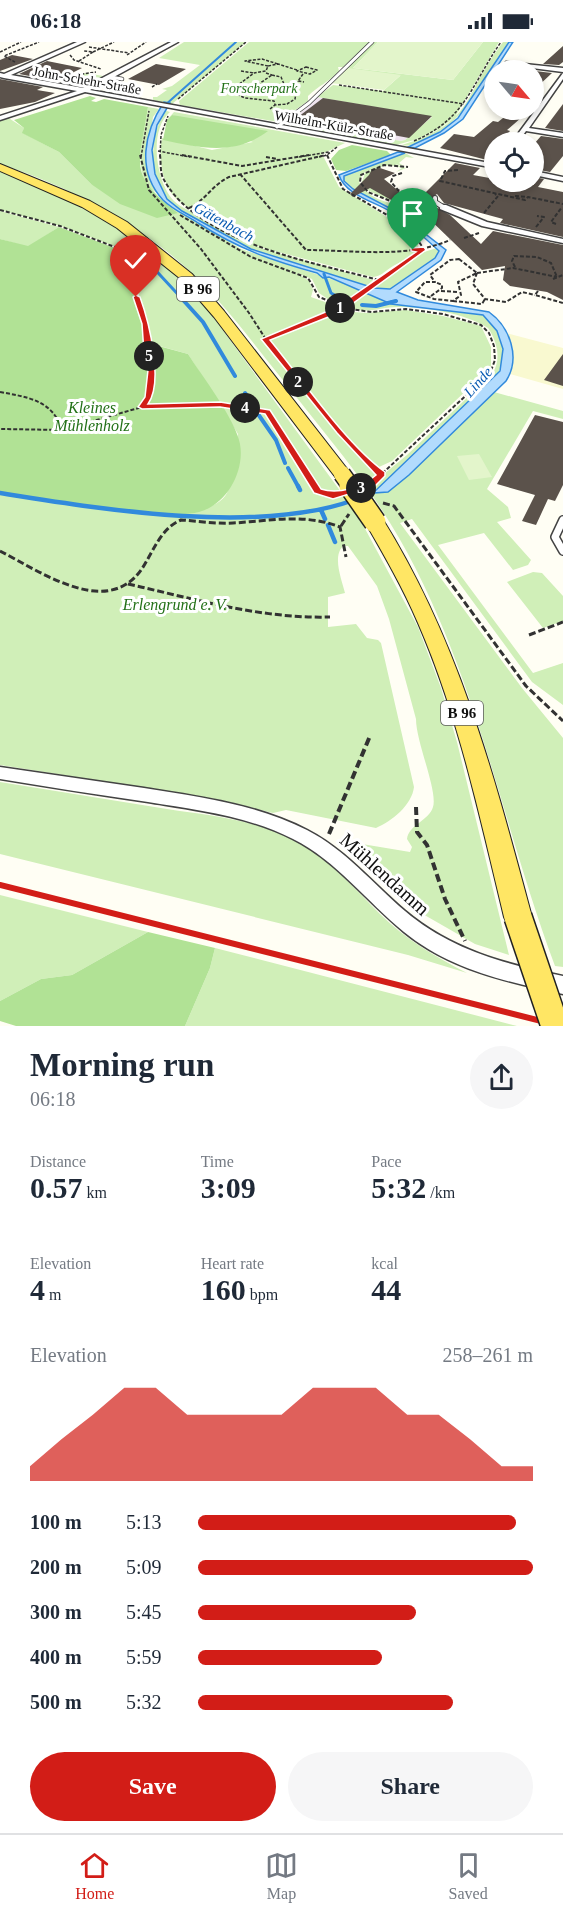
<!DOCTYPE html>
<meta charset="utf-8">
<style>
:root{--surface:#fff;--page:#f6f6f7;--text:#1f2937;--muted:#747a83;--line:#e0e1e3;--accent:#d21d17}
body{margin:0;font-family:Georgia,serif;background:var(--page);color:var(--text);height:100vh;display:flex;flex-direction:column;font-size:22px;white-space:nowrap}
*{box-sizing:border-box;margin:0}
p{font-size:20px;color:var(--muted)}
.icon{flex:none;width:33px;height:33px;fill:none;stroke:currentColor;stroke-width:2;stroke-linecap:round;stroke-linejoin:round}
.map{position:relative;height:984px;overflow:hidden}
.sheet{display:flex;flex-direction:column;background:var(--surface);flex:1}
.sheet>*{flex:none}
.needle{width:39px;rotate:119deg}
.buttons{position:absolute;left:484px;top:18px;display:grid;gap:12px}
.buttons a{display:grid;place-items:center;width:60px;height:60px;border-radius:50%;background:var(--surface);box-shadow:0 3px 9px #0003;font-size:30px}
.pin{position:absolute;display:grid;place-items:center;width:51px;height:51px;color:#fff;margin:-62px -26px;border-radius:50% 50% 50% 0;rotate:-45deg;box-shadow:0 0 6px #0007}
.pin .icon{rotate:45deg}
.km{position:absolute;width:30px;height:30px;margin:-15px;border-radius:50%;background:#222;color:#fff;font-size:16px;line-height:30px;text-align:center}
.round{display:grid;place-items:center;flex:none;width:63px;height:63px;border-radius:32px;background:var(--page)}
.summary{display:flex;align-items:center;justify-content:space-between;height:102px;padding:0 30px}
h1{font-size:33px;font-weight:800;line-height:45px}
.metrics{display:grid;grid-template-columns:repeat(3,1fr);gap:9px;height:102px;padding:6px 30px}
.metrics div{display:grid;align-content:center}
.metrics b{font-size:30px;font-weight:800}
.metrics small{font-size:16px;font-weight:400}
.metrics p{font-size:16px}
.chart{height:168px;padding:12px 30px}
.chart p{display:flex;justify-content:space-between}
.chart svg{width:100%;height:108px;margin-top:6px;fill:var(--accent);opacity:.7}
.button{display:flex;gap:12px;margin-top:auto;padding:12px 30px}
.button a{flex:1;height:69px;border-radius:36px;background:var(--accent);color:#fff;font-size:24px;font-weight:800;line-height:69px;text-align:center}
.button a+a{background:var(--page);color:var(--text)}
ul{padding:0 30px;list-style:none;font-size:20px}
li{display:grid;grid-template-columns:96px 72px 1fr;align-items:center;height:45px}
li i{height:15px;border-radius:8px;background:var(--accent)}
.status{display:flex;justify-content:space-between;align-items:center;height:42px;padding:0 30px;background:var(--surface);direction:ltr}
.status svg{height:16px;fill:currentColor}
.tabs{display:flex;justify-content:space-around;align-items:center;height:84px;border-top:2px solid var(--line);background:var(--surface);font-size:16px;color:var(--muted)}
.tabs a{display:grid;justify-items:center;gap:3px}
.tabs .active{color:var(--accent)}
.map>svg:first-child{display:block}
</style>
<div class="status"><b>06:18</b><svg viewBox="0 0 49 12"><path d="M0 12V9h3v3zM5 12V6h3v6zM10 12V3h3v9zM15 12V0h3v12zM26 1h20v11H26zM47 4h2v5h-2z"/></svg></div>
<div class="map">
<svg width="563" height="984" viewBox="0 0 563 984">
<rect width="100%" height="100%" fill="#fffef4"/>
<path fill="#efe4ef" d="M 317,55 L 432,74 L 405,98 L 401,99 L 291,80 Z"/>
<path fill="#f9f9d0" d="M 506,291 L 563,306 L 563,347 L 510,332 L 513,307 Z"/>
<path fill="#d0efb8" d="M 184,0 L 246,0 L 172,62 L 153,58 L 153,55 L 157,55 L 167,48 L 162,47 L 172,44 L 200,23 L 159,16 Z
M 249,0 L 371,0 L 343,25 L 338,25 L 339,29 C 329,40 318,44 308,54 L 308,59 L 278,80 L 180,63 L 179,59 Z
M 374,0 L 378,0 L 353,26 L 453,38 L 483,0 L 499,0 L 455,75 L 439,87 L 418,97 L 396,103 L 286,83 L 291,80 L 401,99 L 405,98 L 432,75 L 317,55 L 333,43 L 383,49 L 400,34 L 340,33 Z
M 503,0 L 509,0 C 486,36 466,80 424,98 C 417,101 410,105 402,103 C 476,80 462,53 503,0 Z
M 86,31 L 103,34 L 84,44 L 62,42 Z
M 148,65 L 159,67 L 153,75 L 146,122 L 163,158 L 241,207 L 361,247 L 344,261 L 335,262 L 319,251 L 312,237 L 297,231 L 309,239 L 313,248 L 311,255 L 339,265 L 260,297 L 376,431 L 378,434 L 365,443 C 337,405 307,369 278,332 C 242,287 208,240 161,205 C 113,168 58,141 0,122 L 0,78 L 7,75 L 24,86 L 23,91 L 59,110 L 91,142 L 178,171 C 168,164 158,148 147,146 C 134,112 143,100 148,65 Z
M 164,68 L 170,70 C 148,88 156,141 174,159 C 181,166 195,171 203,175 C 196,169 186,165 179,159 C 162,146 158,116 162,96 L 212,108 L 253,100 L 172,73 L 167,78 L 174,70 L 345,101 L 322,112 L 339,145 L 406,187 C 434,210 408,214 390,226 C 384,230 381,234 373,235 L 267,207 L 243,198 L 264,207 L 373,238 L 367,244 L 251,207 L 182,169 L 167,157 L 160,146 L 152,120 L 155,92 Z
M 405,111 L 414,116 L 406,115 L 399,121 L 404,124 L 394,122 L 406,126 L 396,130 L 402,126 C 383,119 375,126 368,143 L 403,164 L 369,149 L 362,140 L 365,131 L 387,122 L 363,131 L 359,140 C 373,165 408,164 431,162 L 397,170 L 353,147 L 344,139 L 344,134 L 349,130 Z
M 0,129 L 80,163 L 116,185 L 181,237 L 211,272 L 341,450 L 333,452 L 319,448 L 269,369 L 219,361 L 188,312 L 149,301 L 148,281 L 139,255 L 135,212 L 61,184 L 0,168 Z
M 0,169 L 59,185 L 28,205 L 0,197 Z
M 437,206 L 439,212 L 435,216 L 390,247 L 371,245 L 424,210 Z
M 365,249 L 391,262 L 483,273 C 503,286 509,317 495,336 L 382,442 L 409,433 L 494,350 L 563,369 L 563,377 L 533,369 L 487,447 L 508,465 L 511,476 L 497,480 L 531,518 L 528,523 L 513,528 L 484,491 L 438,503 L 533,631 L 563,621 L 563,663 L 532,640 L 412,477 L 400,481 L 522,646 L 563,696 L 563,925 L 555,924 C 495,763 469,589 367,446 L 407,413 L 492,332 C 502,318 497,299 488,286 C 465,271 425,265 398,265 C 381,265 364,273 348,265 Z
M 406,268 L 443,274 L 481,284 L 491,305 L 491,325 L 392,419 L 379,425 C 359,419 294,333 276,313 L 269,298 L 342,269 L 366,271 Z
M 221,365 L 266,372 L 313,449 L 332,457 L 344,454 L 363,483 L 418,585 L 441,646 L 457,700 L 509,913 L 475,902 L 421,871 L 354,803 L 356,801 L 410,810 L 412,805 L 407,797 C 409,782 429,779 433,765 C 438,749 416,700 416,677 L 389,577 L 377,544 L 348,504 L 343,504 C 332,515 342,538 345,551 L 328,555 L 328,585 L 356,582 L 367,596 L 378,598 L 381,601 L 414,745 C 412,763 392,779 376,786 L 286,768 L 273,771 L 221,758 L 0,723 L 0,451 C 40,458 206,493 227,451 C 234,438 235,408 238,392 Z
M 533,530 L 542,531 L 563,554 L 563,579 L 543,586 L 507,540 Z
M 0,740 C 56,749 111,758 167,767 C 213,774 262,778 303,803 C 334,822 355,847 380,872 C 405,897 436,915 467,931 L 408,913 L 0,812 Z
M 0,853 L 148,890 L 72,933 L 41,937 L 0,959 Z
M 215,906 L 517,984 L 185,984 L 210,926 Z"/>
<path fill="#b1e295" d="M 90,54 L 96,56 L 91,59 L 96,60 L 104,57 L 148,65 C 139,124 127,131 178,171 L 157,176 L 120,162 L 91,142 L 59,110 L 22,91 L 24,86 L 14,78 Z
M 172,73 L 268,89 C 235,114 201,106 163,98 L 167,78 Z
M 352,103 L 387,109 L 391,113 L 346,129 L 336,128 L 331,117 L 339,108 Z
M 59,185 L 131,212 L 134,255 L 143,282 L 144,300 L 188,312 C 202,334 236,378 240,402 C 245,430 226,463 199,470 C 183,474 166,471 149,470 C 99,468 50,459 0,451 L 0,197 L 28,204 Z
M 148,890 L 215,906 L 210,926 L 185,984 L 16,984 L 0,979 L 0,959 L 41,937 L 72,933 Z"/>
<path fill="#e3f5cb" d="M 378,0 L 483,0 L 453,38 L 353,26 Z
M 348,26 L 401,33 L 384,48 L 331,41 Z
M 479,412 L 492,435 L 469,438 L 457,414 Z"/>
<path fill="#b2dbfd" stroke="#318adc" stroke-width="1.5" d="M 509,0 L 513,0 L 463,77 L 444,91 L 415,106 L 408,105 L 440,90 L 458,76 Z
M 164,60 L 170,61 L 157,83 L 152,108 L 155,132 L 167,157 L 182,169 L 251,207 L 374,246 L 390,247 L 435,216 L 439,209 C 425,196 411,183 396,173 C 380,161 345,154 339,133 L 398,110 L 405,111 L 344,134 L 344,139 L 353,147 L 397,170 L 446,208 L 441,218 L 397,250 L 418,258 L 489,270 C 510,285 521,316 506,339 L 409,433 L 388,450 L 373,451 L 500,329 L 503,307 L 497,289 L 483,273 L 391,262 L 329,235 L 323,236 L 317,231 C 270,218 239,207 198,181 C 186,173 173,168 163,158 C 136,129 144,90 164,60 Z"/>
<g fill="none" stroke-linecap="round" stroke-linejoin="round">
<path stroke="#318adc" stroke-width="2" d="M 164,64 L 236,0"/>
<path stroke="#318adc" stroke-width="3" d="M 148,220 L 185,260
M 324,232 L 331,251 L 340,256
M 391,260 L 396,259"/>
<path stroke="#318adc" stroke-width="4" d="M 184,259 L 203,280 L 235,334
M 362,263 L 376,264 L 396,259
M 245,351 L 253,362
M 258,372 L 276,398 L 285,421
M 288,426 L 299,446"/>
<path stroke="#318adc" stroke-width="4.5" d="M 298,444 L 300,448
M 0,451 C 101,467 257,493 354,458
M 321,468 L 325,477
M 328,483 L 335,500"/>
</g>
<path fill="#5b524b" d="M 563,4 L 563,20 L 559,23 L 543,22 Z
M 12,13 L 33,17 L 0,29 L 0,18 Z
M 47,19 L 82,26 L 56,39 L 19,32 Z
M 156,22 L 186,27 L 159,43 L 128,37 Z
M 535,29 L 552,31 L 534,48 L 534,30 Z
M 0,37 L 43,45 L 37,48 L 55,51 L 35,60 L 0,67 Z
M 323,56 L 432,74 L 409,96 L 298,75 Z
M 563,62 L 563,89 L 545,86 Z
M 508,72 L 522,75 L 507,88 L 510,89 L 500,100 L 495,100 L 495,105 L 490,110 L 494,111 L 487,118 L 440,106 L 454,92 L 474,95 L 493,79 L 498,80 Z
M 541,94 L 563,97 L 563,114 L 550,130 L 534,127 L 534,102 Z
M 455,121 L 480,126 L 473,133 L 495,137 L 495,140 L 534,143 L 534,135 L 544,137 L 538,145 L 563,150 L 563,195 L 500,181 L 503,177 L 444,161 L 437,152 L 431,156 L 432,163 L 450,173 L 481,202 L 493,189 L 563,203 L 563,258 L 547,250 L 510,244 L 503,238 L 505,224 L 482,228 L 421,169 L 404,173 L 409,168 L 370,146 L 353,155 L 350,152 L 369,133 L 372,127 L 380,126 L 395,131 L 384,137 L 400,150 L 419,157 Z
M 563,312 L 563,344 L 544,338 Z
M 535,373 L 563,380 L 563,443 L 555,459 L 548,457 L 536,483 L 522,479 L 535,453 L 497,442 Z"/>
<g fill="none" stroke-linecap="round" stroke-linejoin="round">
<g stroke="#434343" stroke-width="4.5">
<path id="lane-far2" d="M 111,35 L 122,37
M 277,85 L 309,61 L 372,0"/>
</g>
<g stroke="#434343" stroke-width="6">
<path id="lane-far1" d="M 435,156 L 435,160 L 443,165"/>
</g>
<g stroke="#434343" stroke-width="10">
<path id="lane" d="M 563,478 L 555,495 L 563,509"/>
</g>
<g stroke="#434343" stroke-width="3">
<path id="street" d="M 77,0 L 85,0 L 11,33 L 83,46 L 171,0 L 178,0 L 90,48 L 495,122 L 495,126 L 85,50 L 0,78 L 0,74 L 77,49 L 4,36 L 0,35 L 0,31 L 4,32 Z
M 506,20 L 563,26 L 563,30 L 508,23 Z
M 563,31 L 563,37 L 529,86 L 563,91 L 563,95 L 526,89 L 518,100 L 512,100 Z
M 534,129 L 563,135 L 563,139 L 534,133 Z
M 440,163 L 446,163 L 487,180 L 563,197 L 563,201 L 482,184 L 440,167 Z
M 0,725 C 48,732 96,739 144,746 C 200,755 256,762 307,788 C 346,808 372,841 405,869 C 451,908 505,922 563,934 L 563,952 C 507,940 449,927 404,890 C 366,859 337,819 293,797 C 248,774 197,768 148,760 C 99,753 49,745 0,737 Z"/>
</g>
<g stroke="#212121" stroke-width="2">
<path id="primary" d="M 0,122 L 90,159 L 127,180 L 192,232 L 224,269 L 348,428 L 351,432 L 348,436 L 336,436 L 214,275 L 182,238 L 117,186 L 82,165 L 0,129 Z
M 375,474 L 382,476 C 460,601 494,734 532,875 L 528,884 L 518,888 L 508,884 L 504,875 C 480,776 459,675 418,581 C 403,546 384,513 365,480 L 368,476 Z"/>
</g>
<path stroke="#323232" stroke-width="1.5" stroke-dasharray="3 1.5" stroke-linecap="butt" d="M 89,5 L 129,11
M 0,10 L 21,0
M 93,10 L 114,0
M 70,13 L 74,18 L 101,27
M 127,13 L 146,0
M 79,19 L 93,10 L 84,9
M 15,20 L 4,14 L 39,0
M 268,24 L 245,19 L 262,17 L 278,22
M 306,25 L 317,28 L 310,32 L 297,29 Z
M 297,28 L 278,22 L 268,24 L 266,29 L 254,31 L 230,49 L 245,56 L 274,59 L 275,63 L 287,62 L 295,57 L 298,39
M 241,29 L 254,31
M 266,31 L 272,33
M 303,32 L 298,39 L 304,40
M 272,33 L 281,35 L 284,42 L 270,51 L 250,48 Z
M 68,34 L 96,30
M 223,43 L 231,47
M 339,43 L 464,62
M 152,45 L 157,42
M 178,57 L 246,0
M 270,67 L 275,63
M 414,99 C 466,77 471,43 501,0
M 158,109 L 190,115
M 141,115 L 149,69
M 160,115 L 161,93 L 168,74
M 299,115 L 329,110
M 319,115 L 327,113 L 337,105"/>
<path stroke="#323232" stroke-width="2" stroke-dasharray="4 2" stroke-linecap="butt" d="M 140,113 L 149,148 L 201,207 L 249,271 L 276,313 L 370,423 L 382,432
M 160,113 C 161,120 160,130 163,136 C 196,200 315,221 379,238
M 182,113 L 242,124 L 309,113
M 327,113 L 343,147 L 409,186 L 424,207
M 266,115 L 278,117
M 458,128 L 445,129 L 440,139 L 525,158 L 528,155 L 563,162
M 402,131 L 393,134 L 391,140 L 398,148 L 417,156 L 403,164 L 368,150 L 360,140 L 361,133 L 384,123 L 408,125
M 240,132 L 306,208 C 352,208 407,217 450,198
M 515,154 L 527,155
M 189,166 C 205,159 212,143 229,135 L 326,113
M 0,168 L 60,184 L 133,212 L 136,255 L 146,282 L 152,328 L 149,355 L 142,365 L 62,388 L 0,387
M 484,171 L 498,154 L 495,152
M 180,173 L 251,215 L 308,236 L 319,255 L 349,267 L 372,270 L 406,267 L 443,272 L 481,283 L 489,291 L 494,304 L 495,318 L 490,331 L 371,442
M 556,182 L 551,180 L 562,165
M 536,185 L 544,175 L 537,174
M 464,196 L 479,191
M 459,217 L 477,231 L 458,240 L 461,253 L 453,259 L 434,257 L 416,250 L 425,240 L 435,240 L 430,233 L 450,218 Z
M 515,225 L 512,219 L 514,214 L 537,215 L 551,221 L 557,235
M 477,231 L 473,242 L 485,257 L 506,260 L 522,250 L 535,253
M 477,231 L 513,226 L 557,235
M 553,237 L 563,233
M 441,249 L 459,250
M 538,249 L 535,253 L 563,261
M 431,254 L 442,246 L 442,243 L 435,240
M 453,259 L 482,262 L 485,257
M 265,297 L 338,268 L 422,208
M 0,350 C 27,355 53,358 62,388
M 142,365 L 220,363 L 267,370 L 316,446"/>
<path stroke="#323232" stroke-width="3" stroke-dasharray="7 3" stroke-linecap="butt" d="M 315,444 L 324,453 L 336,453
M 383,461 L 394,464 L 526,644 L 563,679
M 341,484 L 349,472
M 0,509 C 43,531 113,581 146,520 C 155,505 163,485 181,478 C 198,479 215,482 233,481 C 269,479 305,471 340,485 L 346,515
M 128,542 C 195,557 261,577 330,575
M 529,593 L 563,580"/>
<path stroke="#323232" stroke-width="4" stroke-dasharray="8 4" stroke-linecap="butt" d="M 416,765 L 417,790 L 427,803 L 445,857 L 465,899
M 329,792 L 370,694"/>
<use href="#lane-far2" stroke="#fff" stroke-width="3"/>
<use href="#lane-far1" stroke="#fff" stroke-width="4"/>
<use href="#lane" stroke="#fff" stroke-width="7"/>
<use href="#street" fill="#fff" fill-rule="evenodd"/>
<use href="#primary" fill="#ffe664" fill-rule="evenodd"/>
<path stroke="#d21d17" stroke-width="6" d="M 0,843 L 561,984"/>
<g stroke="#212121" stroke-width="19" stroke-linecap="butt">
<path id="primary-bridge-far2" d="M 342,432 L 352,446"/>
</g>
<g stroke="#212121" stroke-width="24" stroke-linecap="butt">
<path id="primary-bridge-far1" d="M 350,444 L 375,480"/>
</g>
<g stroke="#212121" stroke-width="30" stroke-linecap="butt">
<path id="primary-bridge" d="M 518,875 L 555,984"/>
</g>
<use href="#primary-bridge-far2" stroke="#ffe664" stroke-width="16"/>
<use href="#primary-bridge-far1" stroke="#ffe664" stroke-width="21"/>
<use href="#primary-bridge" stroke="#ffe664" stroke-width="27"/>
</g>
<path fill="#d21d17" stroke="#fff" stroke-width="1.5" d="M 424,205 L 426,208 L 341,270 L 270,298 C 302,337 346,402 385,430 L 385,434 L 375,444 L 333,457 L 314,451 L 265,372 L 220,365 L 142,367 L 138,365 L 145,355 L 148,328 L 144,311 L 142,282 L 133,255 L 136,253 L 140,255 C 149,280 164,340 148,362 L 220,360 L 270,368 L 321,447 C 338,453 363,445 376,433 L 337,391 L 261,297 L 335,266 L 416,210 L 411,209 L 411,206 Z"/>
<g text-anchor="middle" stroke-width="6" stroke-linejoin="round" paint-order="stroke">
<g font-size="14" fill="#101010" stroke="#fff">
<text transform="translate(87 38) rotate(10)" y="5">John-Schehr-Straße</text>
<text transform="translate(334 83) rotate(10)" y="5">Wilhelm-Külz-Straße</text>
</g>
<g font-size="14" font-style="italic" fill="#237118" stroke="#fff">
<text x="259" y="51">Forscherpark</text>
</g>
<g font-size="15" font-style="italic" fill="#0a5bb2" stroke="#fff">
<text transform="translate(224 180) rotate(29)" y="5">Gätenbach</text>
<text transform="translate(478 340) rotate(-48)" y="5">Linde</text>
</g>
<g fill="#fff" stroke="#585858" stroke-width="1.5">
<rect x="177" y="235" width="42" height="24" rx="4.5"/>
<rect x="441" y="659" width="42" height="24" rx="4.5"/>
</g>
<g font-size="15" font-weight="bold" fill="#101010">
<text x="198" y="252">B 96</text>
<text x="462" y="676">B 96</text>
</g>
<g font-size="16" font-style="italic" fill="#237118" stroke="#fff">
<text x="92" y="371">Kleines<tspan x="92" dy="18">Mühlenholz</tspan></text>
<text x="175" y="568">Erlengrund e. V.</text>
</g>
<g font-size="20" fill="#101010" stroke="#fff">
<text transform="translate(385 832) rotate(42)" y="7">Mühlendamm</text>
</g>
</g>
</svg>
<div class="buttons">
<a><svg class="needle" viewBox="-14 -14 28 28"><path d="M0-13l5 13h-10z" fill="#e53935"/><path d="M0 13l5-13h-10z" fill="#747a83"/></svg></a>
<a><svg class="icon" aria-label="locate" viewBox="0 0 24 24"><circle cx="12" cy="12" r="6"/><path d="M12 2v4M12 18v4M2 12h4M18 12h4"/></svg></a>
</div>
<div class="pin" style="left:413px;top:208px;background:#1e9e55"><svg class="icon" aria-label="arrive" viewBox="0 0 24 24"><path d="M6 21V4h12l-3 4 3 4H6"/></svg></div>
<div class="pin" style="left:136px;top:255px;background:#d93025"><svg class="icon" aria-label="check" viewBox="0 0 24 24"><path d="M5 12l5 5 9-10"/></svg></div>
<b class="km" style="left:340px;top:266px">1</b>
<b class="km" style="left:298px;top:340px">2</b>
<b class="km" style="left:361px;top:446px">3</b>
<b class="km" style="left:245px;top:366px">4</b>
<b class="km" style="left:149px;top:314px">5</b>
</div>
<section class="sheet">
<div class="summary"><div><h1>Morning run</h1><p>06:18</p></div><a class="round"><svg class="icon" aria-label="share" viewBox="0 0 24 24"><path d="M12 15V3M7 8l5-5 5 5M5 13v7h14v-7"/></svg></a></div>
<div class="metrics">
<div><p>Distance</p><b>0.57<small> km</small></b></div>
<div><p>Time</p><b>3:09</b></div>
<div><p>Pace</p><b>5:32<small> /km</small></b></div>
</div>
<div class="metrics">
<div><p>Elevation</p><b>4<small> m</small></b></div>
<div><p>Heart rate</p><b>160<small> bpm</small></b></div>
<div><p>kcal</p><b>44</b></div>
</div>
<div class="chart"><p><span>Elevation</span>258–261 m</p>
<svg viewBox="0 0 160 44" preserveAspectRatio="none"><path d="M0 44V38L10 27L20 17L30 6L40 6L50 17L60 17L70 17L80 17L90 6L100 6L110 6L120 17L130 17L140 27L150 38L160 38V44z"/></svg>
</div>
<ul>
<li><b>100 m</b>5:13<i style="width:95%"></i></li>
<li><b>200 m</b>5:09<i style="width:100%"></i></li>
<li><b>300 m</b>5:45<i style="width:65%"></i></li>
<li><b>400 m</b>5:59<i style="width:55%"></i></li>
<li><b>500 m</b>5:32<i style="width:76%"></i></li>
</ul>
<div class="button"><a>Save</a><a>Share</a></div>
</section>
<nav class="tabs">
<a class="active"><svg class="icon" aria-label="home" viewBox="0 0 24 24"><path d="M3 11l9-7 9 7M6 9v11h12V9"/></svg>Home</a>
<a><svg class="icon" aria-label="map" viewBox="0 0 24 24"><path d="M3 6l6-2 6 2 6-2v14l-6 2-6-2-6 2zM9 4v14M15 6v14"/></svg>Map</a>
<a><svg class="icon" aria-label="saved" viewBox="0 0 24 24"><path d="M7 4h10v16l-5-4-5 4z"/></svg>Saved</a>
</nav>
